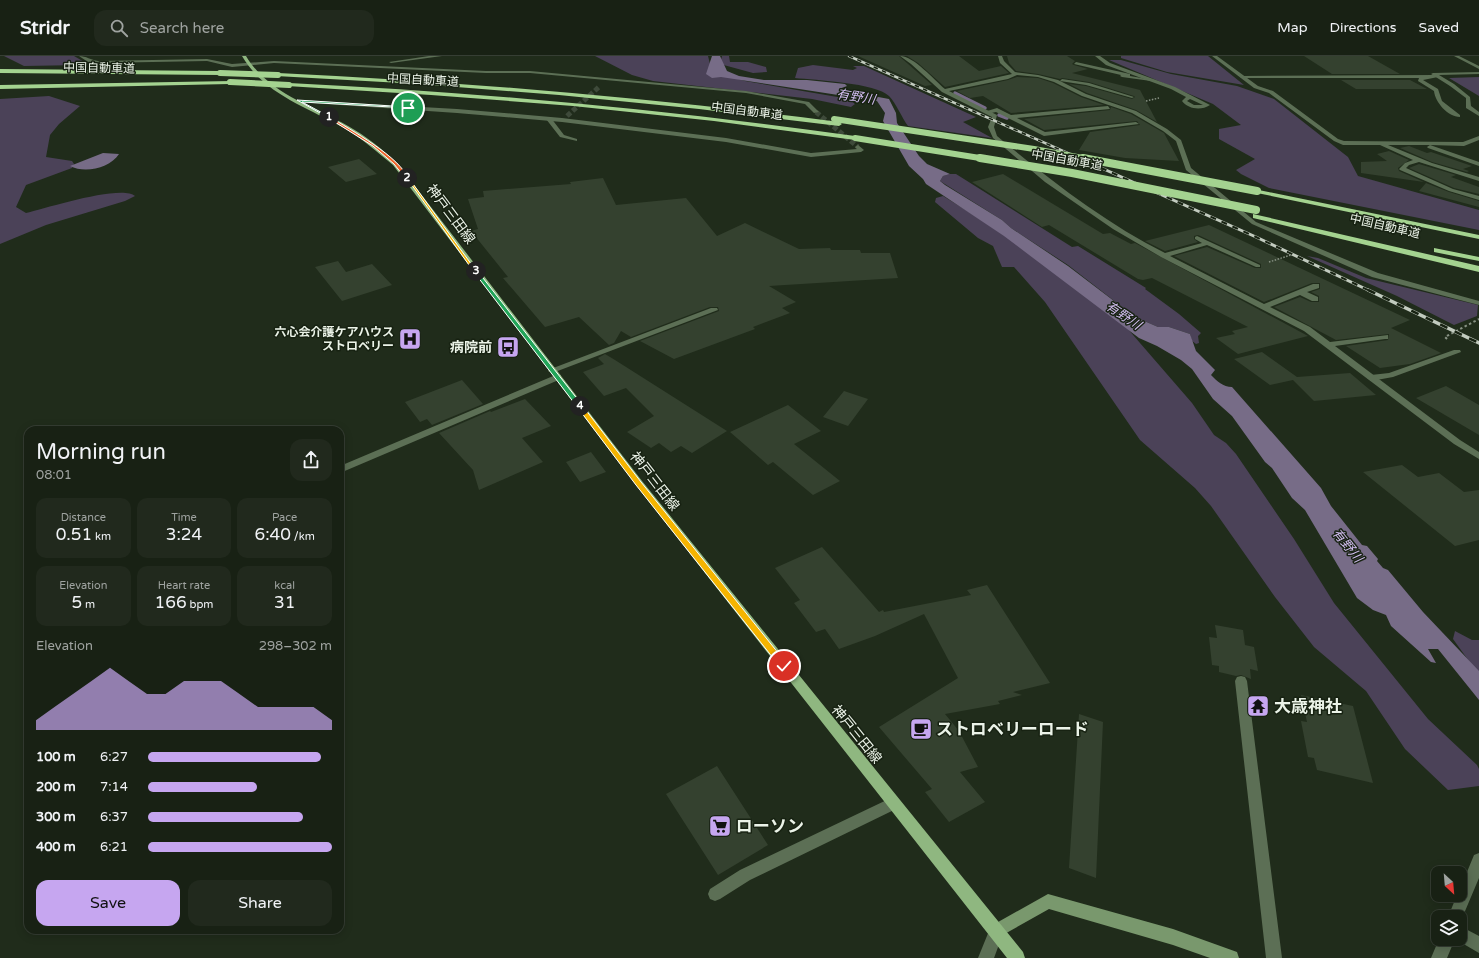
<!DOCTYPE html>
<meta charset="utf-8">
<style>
:root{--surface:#182114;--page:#21291d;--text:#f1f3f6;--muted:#9fa3a0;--line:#363e34;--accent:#c6a6f0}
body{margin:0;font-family:"Varela Round","Noto Sans JP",sans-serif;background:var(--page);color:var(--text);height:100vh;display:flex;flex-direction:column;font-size:15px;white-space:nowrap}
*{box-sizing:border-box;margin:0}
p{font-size:13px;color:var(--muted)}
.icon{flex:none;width:22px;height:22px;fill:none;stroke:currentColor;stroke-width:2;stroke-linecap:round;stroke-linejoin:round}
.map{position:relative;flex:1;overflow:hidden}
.details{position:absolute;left:24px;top:370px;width:320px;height:508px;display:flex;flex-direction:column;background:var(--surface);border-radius:12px;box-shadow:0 2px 10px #0003,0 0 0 1px var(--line)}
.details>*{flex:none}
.needle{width:26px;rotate:154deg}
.fabs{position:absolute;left:1431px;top:810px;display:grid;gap:8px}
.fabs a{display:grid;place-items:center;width:36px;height:36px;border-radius:8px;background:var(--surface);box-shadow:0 2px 10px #0003,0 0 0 1px var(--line);font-size:20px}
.pin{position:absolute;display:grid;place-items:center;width:34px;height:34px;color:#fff;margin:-17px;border:2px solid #fff;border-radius:50%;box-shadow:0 1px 4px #0007}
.km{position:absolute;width:20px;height:20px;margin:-10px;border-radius:50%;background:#222;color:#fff;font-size:11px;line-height:20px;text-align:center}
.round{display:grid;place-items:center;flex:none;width:42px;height:42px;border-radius:12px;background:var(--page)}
.summary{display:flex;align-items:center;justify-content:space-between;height:68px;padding:0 12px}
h1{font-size:22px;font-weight:600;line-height:30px}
.figures{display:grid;grid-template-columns:repeat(3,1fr);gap:6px;height:68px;padding:4px 12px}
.figures div{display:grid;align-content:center;border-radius:10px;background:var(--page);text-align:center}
.figures b{font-size:17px;font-weight:600}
.figures small{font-size:11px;font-weight:400}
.figures p{font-size:11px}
.chart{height:112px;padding:8px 12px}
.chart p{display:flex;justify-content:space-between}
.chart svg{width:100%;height:72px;margin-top:4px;fill:var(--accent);opacity:.7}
.cta{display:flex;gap:8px;margin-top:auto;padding:8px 12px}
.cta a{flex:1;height:46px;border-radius:12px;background:var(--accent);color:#111;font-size:16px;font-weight:600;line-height:46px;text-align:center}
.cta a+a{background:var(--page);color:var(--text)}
ul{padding:0 12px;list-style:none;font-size:13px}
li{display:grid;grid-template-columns:64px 48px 1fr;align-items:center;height:30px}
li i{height:10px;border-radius:5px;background:var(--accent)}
header{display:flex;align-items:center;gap:24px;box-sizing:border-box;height:56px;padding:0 20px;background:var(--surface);border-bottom:1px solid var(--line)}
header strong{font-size:19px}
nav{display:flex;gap:22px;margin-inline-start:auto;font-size:14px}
.search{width:280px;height:36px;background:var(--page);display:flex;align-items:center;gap:10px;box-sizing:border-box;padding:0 14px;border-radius:12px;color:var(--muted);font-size:15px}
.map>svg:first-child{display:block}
</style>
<header>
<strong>Stridr</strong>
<div class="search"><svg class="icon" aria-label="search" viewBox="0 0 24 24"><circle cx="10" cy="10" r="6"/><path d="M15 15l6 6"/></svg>Search here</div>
<nav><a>Map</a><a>Directions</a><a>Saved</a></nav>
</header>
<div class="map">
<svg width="1479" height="902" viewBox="0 0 1479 902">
<rect width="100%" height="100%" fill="#202c1b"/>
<path fill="#4b4258" d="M 4,0 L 74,0 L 86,7 L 81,9 L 24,10 Z
M 595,0 L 708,0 L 712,16 L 745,25 L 849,43 L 855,48 L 851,51 L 812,43 L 653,25 L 632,19 Z
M 722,0 L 729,0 L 730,6 L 748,6 L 766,11 L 767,16 L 753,17 L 720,8 Z
M 1121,0 L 1208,0 L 1244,29 L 1167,16 L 1121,2 Z
M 1109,4 L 1121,4 L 1171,18 L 1237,30 L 1274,43 L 1348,101 L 1358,120 L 1479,154 L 1479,174 L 1269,132 L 1241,118 L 1236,114 L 1255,103 L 1219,83 L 1219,73 L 1241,69 L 1213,48 Z
M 813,9 L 853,14 L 857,12 L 853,10 L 864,10 L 976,61 L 963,66 L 992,82 L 908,70 C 902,62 896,47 889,40 C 876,27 815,24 795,22 L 798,12 Z
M 1479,21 L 1479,40 L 1449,22 Z
M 49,40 L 80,50 L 59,68 L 50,79 L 46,101 L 72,105 L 74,108 L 72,112 L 26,129 L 16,151 L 26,157 C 46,152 122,128 135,140 L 125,145 L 46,169 L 0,188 L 0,43 Z
M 950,118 L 956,118 L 1072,191 L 1078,190 L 1146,232 L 1145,233 L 1179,258 L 1201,277 L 1198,280 L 1199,287 L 1196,288 L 1192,285 L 1190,278 L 1169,271 L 1158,271 L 1135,261 L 1068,209 L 1011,172 L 1002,164 L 940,125 L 943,120 Z
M 943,140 L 1003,177 L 1127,272 L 1192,347 L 1214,379 L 1226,387 L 1236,398 L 1294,483 L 1334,547 L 1428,663 L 1477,709 L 1479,713 L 1479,730 L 1448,734 L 1405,693 L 1366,635 L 1314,591 L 1275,541 L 1211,450 L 1195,432 L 1140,384 L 1045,246 L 1014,211 L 1002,211 L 993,190 L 978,182 L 935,146 L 936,142 Z
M 1307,200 L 1318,202 L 1366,222 L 1478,249 L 1477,260 L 1454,269 L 1397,240 Z
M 1455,575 L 1472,584 L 1479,584 L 1479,619 L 1453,583 Z"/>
<path fill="#776c87" d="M 712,0 L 720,0 L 727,15 L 739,20 L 764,24 L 807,24 L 845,28 L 847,30 L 839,33 L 841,34 L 889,43 L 896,57 L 897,67 L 919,100 L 927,108 L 950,118 L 943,120 L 940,125 L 945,129 L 1002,164 L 1011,172 L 1068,210 L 1135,261 L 1158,271 L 1169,271 L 1190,278 L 1196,295 L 1215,314 L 1211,319 C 1217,325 1223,331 1232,331 L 1321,432 L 1331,450 L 1362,489 L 1367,490 L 1378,503 L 1377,505 L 1383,512 L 1388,514 L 1423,556 L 1479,615 L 1479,644 L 1438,593 L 1428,593 L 1436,607 L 1431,606 L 1391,570 L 1386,559 L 1373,554 L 1357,542 L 1305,454 L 1292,442 L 1272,412 L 1265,406 L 1232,360 L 1213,343 L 1192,313 L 1181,304 L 1157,290 L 1139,282 L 1004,180 L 926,128 L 923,123 L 909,110 L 883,65 L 885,57 L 877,45 L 721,21 L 712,22 L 706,18 Z
M 103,97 L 119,98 C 110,112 85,118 70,110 Z"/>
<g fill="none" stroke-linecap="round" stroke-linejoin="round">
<path stroke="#776c87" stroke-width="3.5" d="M 955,37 L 985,52
M 999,59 L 1007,62"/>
</g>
<path fill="#34412f" d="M 858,0 L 899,0 L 932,29 L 925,30 Z
M 907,0 L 959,0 L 979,15 L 1001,10 L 1009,17 L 945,31 L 918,7 Z
M 1007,0 L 1067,0 L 1075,5 L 1072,8 L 1074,9 L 1088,13 L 1072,17 L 1140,34 L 1157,66 L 1136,54 L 1087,37 L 1069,28 L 1086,30 L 1132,43 L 1135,41 L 1134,40 L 1089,26 L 1062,22 L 1060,23 L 1038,18 L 1016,15 L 1009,7 Z
M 1304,0 L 1368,0 L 1400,18 L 1332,18 Z
M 1017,21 L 1038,22 L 1053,27 L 1081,41 L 1104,49 L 1011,57 L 983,40 L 970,42 L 957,35 L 1008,24 Z
M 1341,24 L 1410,24 L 1427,33 L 1356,33 Z
M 1111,51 L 1131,58 L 1164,77 L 1179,105 L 1125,102 L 1079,94 L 1090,76 L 1140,69 L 1137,65 L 1044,74 L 1024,63 L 1110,54 Z
M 1409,90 L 1427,97 L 1431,96 L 1472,110 L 1463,113 L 1469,115 L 1467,116 L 1432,106 L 1400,92 Z
M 1389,95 L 1409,104 L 1398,112 L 1399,115 L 1424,126 L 1361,117 L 1361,106 L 1387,105 L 1377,98 Z
M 359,103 L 377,118 L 346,126 L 328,111 Z
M 1419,108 L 1456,119 L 1451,121 L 1479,131 L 1479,138 L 1454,132 L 1409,112 Z
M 1003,118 L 1103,178 L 1110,177 L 1131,188 L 1135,187 L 1308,280 L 1238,298 L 1216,282 L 1235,278 L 1232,275 L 1248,271 L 1152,222 L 1143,224 L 1138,223 L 1049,169 L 1042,171 L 972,126 Z
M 603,122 L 616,149 L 686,142 L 717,180 L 745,167 L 799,193 L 830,192 L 831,194 L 860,194 L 861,197 L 890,197 L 898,222 L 769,230 L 796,246 L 782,252 L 790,257 L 753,271 L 755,273 L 674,303 L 640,285 L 719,255 L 718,251 L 710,251 L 631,281 L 621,275 L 614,287 L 609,289 L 579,261 L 545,271 L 503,222 L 508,221 L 471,175 L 478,173 L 468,143 L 484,141 L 483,135 L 571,128 L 570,126 Z
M 1426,127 L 1449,136 L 1479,145 L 1479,151 L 1419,135 Z
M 1209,169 L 1410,264 L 1391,272 L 1441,297 L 1410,308 L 1380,312 L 1346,290 L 1388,284 L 1389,278 L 1336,284 L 1274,251 L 1300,241 L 1311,246 L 1319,246 L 1319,240 L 1311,236 L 1320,233 L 1320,227 L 1312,227 L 1264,246 L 1174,200 L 1207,191 L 1255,212 L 1261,212 L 1261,208 L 1198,179 L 1194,180 L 1194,183 L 1198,186 L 1165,195 L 1145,185 Z
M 338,205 L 346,216 L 372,208 L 392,229 L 342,245 L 315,211 Z
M 1262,296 L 1297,321 L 1350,317 L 1376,339 L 1314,345 L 1293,324 L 1270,329 L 1234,303 Z
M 605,298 L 615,304 L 727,375 L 692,397 L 681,390 L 671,396 L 659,387 L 651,392 L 627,376 L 654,360 L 626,332 L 604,340 L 583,316 L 604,308 L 598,302 Z
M 462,324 L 483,348 L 432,369 L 427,363 L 420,366 L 405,346 Z
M 1446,330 L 1479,349 L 1479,379 L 1416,342 Z
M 844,335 L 868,343 L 848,370 L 823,361 Z
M 525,343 L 551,370 L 522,382 L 543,406 L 479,434 L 473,414 L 439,377 L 490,355 L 491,356 Z
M 788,349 L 821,375 L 794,388 L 840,425 L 813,439 L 773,406 L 768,409 L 730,376 Z
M 591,396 L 606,416 L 580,426 L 566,406 Z
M 1402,409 L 1418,421 L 1439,417 L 1464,436 L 1479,434 L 1479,484 L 1455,490 L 1363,416 Z
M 822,491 L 879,556 L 883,554 L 884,556 L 971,539 L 967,534 L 987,529 L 1050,627 L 1013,636 L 1022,639 L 998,645 L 1000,648 L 945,658 L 959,675 L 978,711 L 960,716 L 985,746 L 949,766 L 925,736 L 932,733 L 879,671 L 958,622 L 924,558 L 875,580 L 839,593 L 825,573 L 816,576 L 794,547 L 800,544 L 775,512 Z
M 1215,569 L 1243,574 L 1245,589 L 1254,591 L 1258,615 L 1250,613 L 1251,623 L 1241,619 L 1236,620 L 1219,616 L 1219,610 L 1212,609 L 1209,581 L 1217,582 Z
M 1301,639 L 1353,650 L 1373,727 L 1317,714 L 1314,702 L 1308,701 L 1301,665 L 1307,666 Z
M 1079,658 L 1103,666 L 1096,822 L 1069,812 Z
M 717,710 L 768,789 L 718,819 L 666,738 Z"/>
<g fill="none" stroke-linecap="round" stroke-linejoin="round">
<path stroke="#3e4a3a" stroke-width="5" stroke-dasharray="5 2.5" stroke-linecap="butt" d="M 816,56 L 858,91
M 567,60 L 600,30"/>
<path stroke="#889284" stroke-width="1.5" stroke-dasharray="1.5 1.5" stroke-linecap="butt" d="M 1146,45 L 1159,42
M 1269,206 L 1291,199"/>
<path stroke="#889284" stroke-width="2" stroke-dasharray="2.5 2.5" stroke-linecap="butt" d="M 1447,283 L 1445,281 L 1479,263"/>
<path fill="#5c6f55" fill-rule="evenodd" d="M 1076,6 L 1130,18 L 1130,20 L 1153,24 L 1151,25 L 1122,21 L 1120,20 L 1121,19 L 1074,8 Z
M 1436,19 L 1438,21 L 1423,24 L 1438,33 L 1442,45 L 1460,59 L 1460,61 C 1448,61 1435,46 1434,35 L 1418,25 L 1419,22 L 1242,22 L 1240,21 L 1242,20 Z
M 1108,50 L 1110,53 L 1017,62 L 1045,76 L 1136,66 L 1139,68 L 1044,80 L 996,56 L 987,58 L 984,56 L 997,52 L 1011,59 Z
M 547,62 L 551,62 L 564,79 L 577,83 L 577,85 L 560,81 L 546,63 Z
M 711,252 L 717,252 L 718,254 L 555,316 L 549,316 L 548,314 Z
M 1454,294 L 1460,294 L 1461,296 L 1393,321 L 1371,325 L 1367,322 L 1371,319 L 1389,317 Z
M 1241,620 L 1245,621 L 1247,625 L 1282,902 L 1266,902 L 1235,625 L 1237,621 Z
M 1460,870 L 1479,880 L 1479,897 L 1455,883 L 1460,883 Z"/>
<path fill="#5c6f55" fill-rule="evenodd" d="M 79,0 C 86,0 91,4 98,5 L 207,3 L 232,8 L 274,5 L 486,15 L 530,15 L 746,35 L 809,46 L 819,56 L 814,57 L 805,48 L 746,37 L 530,17 L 486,17 L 274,7 L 232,11 L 207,5 L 98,7 L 88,6 Z
M 429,0 L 442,0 L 391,7 L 389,6 Z
M 900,0 C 914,0 934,24 945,33 L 1012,18 L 1000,7 L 998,0 L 1002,0 L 1004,5 L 1015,16 L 1038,19 L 1058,24 L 1086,38 L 1136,55 L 1167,73 L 1181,84 L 1191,112 L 1256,166 L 1378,217 L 1479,245 L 1479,249 L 1372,221 L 1252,168 L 1186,114 L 1176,85 L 1163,75 L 1132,57 L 1082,40 L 1054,26 L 1038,21 L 1017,19 L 1008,23 L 949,35 L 997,59 L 994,71 L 997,80 C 1050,124 1104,166 1165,197 L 1202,187 L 1195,183 L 1195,181 L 1197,180 L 1260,209 L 1260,211 L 1256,211 L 1207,189 L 1170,200 L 1264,248 L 1313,228 L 1319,228 L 1319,232 L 1307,236 L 1318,241 L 1318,245 L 1312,245 L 1300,239 L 1270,251 L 1310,271 L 1330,286 L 1388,279 L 1388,283 L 1385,283 L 1335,290 L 1460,384 L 1479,396 L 1479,403 L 1454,388 L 1304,275 L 1161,201 L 1113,173 L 1045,126 L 993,82 L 988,71 L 992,61 L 942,36 L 911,8 Z
M 1095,0 L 1100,0 L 1110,7 L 1175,31 L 1210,49 C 1201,55 1188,53 1182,45 L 1186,41 L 1171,33 L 1106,9 ZM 1190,43 L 1203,49 L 1194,49 L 1187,45 Z
M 1212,0 L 1217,0 L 1258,30 L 1273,35 L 1338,83 L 1344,85 L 1463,86 L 1479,80 L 1479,84 L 1464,90 L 1430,89 L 1479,106 L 1479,110 L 1428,92 L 1427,91 L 1430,89 L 1388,89 L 1432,107 L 1479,121 L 1479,125 L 1419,106 L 1409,109 L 1406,112 L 1453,133 L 1479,140 L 1479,144 L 1449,135 L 1400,114 L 1399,113 L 1405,107 L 1413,104 L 1380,89 L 1343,89 L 1334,85 L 1269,37 L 1254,32 Z
M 1454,0 L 1459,0 L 1479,10 L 1479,13 Z
M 1479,16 L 1479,18 L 1439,19 L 1454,28 L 1470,41 L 1471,50 L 1479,56 L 1479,60 L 1466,52 L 1466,42 L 1450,30 L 1431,18 L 1433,17 Z
M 1062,23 L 1089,27 L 1134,41 L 1132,42 L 1086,29 L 1060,25 Z
M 298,44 L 457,53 L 562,62 L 726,82 L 811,97 L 857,93 L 855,91 L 858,89 L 864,94 L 861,96 L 811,101 L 726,86 L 562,66 L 457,57 L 296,46 Z
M 558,318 L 561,319 L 561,323 L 340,417 L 340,410 Z
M 893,741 L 898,742 L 900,747 L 898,752 L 750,824 L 720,843 L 715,845 L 710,843 L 708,838 L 710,833 L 740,814 Z
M 1479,797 L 1479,822 L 1460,867 L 1460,861 L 1448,861 L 1457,839 L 1460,839 L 1460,833 L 1474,799 Z
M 996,867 L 1001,870 L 1004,875 L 994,902 L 978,902 L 991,870 Z
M 1439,883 L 1455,883 L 1447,902 L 1431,902 Z"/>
<path fill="#79986d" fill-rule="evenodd" d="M 1048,838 L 1173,873 L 1237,896 L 1239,902 L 1210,902 L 1173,889 L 1049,853 L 1001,880 L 996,883 L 991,880 L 988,875 L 991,870 Z"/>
<path fill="#8fb780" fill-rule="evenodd" d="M 242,0 L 246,0 C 268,37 312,50 348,70 C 366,80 382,93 397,107 L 642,425 L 1023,896 L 1025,902 L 1007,902 L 636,429 L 393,109 C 377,96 362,82 344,72 C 307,51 264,38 242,0 Z"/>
<path fill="#a4d390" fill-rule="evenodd" d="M 0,13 L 220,15 L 223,17 L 220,19 L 0,17 Z
M 278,17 C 466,26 653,42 839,66 L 842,68 L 839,70 L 699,53 L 559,39 L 419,28 L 276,20 Z
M 232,25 L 230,28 L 0,33 L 0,29 Z
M 289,27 C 479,36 667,54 855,80 L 858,82 L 855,84 L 714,65 L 573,50 L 431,39 L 287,30 Z
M 1254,133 L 1479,179 L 1479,183 L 1257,137 L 1254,137 Z
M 1253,158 L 1479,210 L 1479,216 L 1253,162 Z
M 1434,192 L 1479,201 L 1479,205 L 1434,196 Z"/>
<g stroke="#c2cbbf" stroke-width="2.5">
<path id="rail-far2" d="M 849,0 L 1081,103"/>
</g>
<g stroke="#c2cbbf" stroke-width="3">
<path id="rail-far1" d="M 1079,102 L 1256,181 L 1370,235"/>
</g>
<g stroke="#c2cbbf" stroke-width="3.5">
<path id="rail" d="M 1368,234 L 1479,287"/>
</g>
<use href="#rail-far2" stroke="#172212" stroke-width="1.5" stroke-dasharray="4.5" stroke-linecap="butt"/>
<use href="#rail-far1" stroke="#172212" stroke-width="2" stroke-dasharray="6" stroke-linecap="butt"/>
<use href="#rail" stroke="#172212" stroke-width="2.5" stroke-dasharray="8" stroke-linecap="butt"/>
<path stroke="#a4d390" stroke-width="6" d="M 220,17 L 278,19
M 230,26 L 289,29
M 834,63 L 1034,93 L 1088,103
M 855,82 L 986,103"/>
<path stroke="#a4d390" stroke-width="8" d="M 980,102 L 1072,117 L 1256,154
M 1083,102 L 1257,135"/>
</g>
<path fill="#22a559" stroke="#fff" d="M 297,44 L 408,51 L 409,52 L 302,46 L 330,61 L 329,62 Z"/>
<path fill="#f0652b" stroke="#fff" d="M 327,61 L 330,61 C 349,73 402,102 408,123 L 406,123 L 394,108 L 373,90 Z"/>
<path fill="#f5b400" stroke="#fff" d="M 406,121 L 408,121 L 477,216 L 474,216 Z"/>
<path fill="#22a559" stroke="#fff" d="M 476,213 L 582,349 L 582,352 L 578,352 L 474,216 Z"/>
<path fill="#f5b400" stroke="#fff" d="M 578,349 L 582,349 L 641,426 L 787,608 L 787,612 L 781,612 L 636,429 L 578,352 Z"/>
<defs>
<g id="hospital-square" transform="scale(1.15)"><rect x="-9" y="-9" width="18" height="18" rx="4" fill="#c6a6f0" stroke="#172212"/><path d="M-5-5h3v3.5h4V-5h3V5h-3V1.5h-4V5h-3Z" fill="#111"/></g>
<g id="bus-square" transform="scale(1.15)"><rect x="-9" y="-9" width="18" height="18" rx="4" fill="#c6a6f0" stroke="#172212"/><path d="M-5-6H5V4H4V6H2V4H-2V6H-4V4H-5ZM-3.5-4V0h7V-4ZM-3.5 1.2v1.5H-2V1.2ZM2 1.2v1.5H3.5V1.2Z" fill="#111"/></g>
<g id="temple-square" transform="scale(1.15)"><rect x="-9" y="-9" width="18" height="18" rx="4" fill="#c6a6f0" stroke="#172212"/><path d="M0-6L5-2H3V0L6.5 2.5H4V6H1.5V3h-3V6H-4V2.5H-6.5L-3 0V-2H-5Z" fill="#111"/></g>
<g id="cafe-square" transform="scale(1.15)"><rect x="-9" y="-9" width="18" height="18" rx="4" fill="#c6a6f0" stroke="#172212"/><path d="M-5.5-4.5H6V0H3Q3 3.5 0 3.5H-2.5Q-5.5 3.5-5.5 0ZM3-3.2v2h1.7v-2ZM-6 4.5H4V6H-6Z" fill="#111"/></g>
<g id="supermarket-square" transform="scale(1.15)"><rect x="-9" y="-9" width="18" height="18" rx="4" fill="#c6a6f0" stroke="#172212"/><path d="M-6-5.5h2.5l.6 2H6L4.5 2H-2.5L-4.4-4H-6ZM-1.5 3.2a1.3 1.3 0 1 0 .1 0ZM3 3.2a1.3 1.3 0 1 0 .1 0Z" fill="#111"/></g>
</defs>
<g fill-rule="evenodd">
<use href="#hospital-square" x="410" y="283"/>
<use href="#bus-square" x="508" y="291"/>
<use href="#temple-square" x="1258" y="650"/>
<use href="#cafe-square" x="921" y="673"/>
<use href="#supermarket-square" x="720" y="770"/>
</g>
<g text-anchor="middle" stroke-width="3" stroke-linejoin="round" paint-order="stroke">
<g font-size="12" fill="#ebf3e8" stroke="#172212">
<text transform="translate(99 12) rotate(1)" y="4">中国自動車道</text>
<text transform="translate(423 24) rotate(3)" y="4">中国自動車道</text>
<text transform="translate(747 55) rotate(7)" y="4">中国自動車道</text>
<text transform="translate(1067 104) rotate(10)" y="4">中国自動車道</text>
<text transform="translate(1385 170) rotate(13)" y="4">中国自動車道</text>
</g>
<g font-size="12" font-weight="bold" fill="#ebf3e8" stroke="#172212" text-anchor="end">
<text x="394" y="280">六心会介護ケアハウス<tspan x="394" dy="14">ストロベリー</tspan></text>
</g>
<g font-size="13" font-style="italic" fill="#d2bdf0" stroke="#172212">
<text transform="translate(856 40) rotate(9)" y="5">有野川</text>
<text transform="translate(1124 259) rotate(34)" y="5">有野川</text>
<text transform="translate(1348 489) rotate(51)" y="5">有野川</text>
</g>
<g font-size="14" fill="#ebf3e8" stroke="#172212">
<text transform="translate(451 158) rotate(53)" y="5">神戸三田線</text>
<text transform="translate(655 425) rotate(52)" y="5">神戸三田線</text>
<text transform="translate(857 678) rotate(51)" y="5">神戸三田線</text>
</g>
<g font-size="14" font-weight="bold" fill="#ebf3e8" stroke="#172212" text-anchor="end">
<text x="492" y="296">病院前</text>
</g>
<g font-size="17" font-weight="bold" fill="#ebf3e8" stroke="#172212" text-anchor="start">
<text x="1274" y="656">大歳神社</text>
<text x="936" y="679">ストロベリーロード</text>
<text x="736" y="776">ローソン</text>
</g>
</g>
</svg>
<div class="fabs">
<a><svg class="needle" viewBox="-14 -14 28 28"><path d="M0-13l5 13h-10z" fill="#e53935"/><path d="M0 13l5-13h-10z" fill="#9fa3a0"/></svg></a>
<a><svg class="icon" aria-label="layers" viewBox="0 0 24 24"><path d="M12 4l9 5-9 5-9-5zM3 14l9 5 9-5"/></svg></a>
</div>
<div class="pin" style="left:408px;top:52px;background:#1e9e55"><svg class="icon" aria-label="arrive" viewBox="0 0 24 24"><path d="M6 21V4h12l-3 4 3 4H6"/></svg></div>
<div class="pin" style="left:784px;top:610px;background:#d93025"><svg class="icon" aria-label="check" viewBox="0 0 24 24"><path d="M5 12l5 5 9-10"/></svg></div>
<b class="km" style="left:329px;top:61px">1</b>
<b class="km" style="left:407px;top:122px">2</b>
<b class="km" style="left:476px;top:215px">3</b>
<b class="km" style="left:580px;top:350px">4</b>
<section class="details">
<div class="summary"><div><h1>Morning run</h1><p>08:01</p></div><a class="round"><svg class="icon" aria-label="share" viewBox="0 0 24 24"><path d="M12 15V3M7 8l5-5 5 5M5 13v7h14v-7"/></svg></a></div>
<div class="figures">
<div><p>Distance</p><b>0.51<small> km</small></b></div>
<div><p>Time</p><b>3:24</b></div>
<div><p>Pace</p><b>6:40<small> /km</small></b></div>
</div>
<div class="figures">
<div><p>Elevation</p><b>5<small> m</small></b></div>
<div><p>Heart rate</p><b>166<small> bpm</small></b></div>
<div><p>kcal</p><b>31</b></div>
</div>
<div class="chart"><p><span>Elevation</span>298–302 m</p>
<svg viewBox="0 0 160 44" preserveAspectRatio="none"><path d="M0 44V38L10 30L20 22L30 14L40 6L50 14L60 22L70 22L80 14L90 14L100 14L110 22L120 30L130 30L140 30L150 30L160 38V44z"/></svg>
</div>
<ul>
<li><b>100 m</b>6:27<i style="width:94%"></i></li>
<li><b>200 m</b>7:14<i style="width:59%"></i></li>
<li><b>300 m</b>6:37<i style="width:84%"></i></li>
<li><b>400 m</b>6:21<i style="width:100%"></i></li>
</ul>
<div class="cta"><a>Save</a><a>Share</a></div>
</section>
</div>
